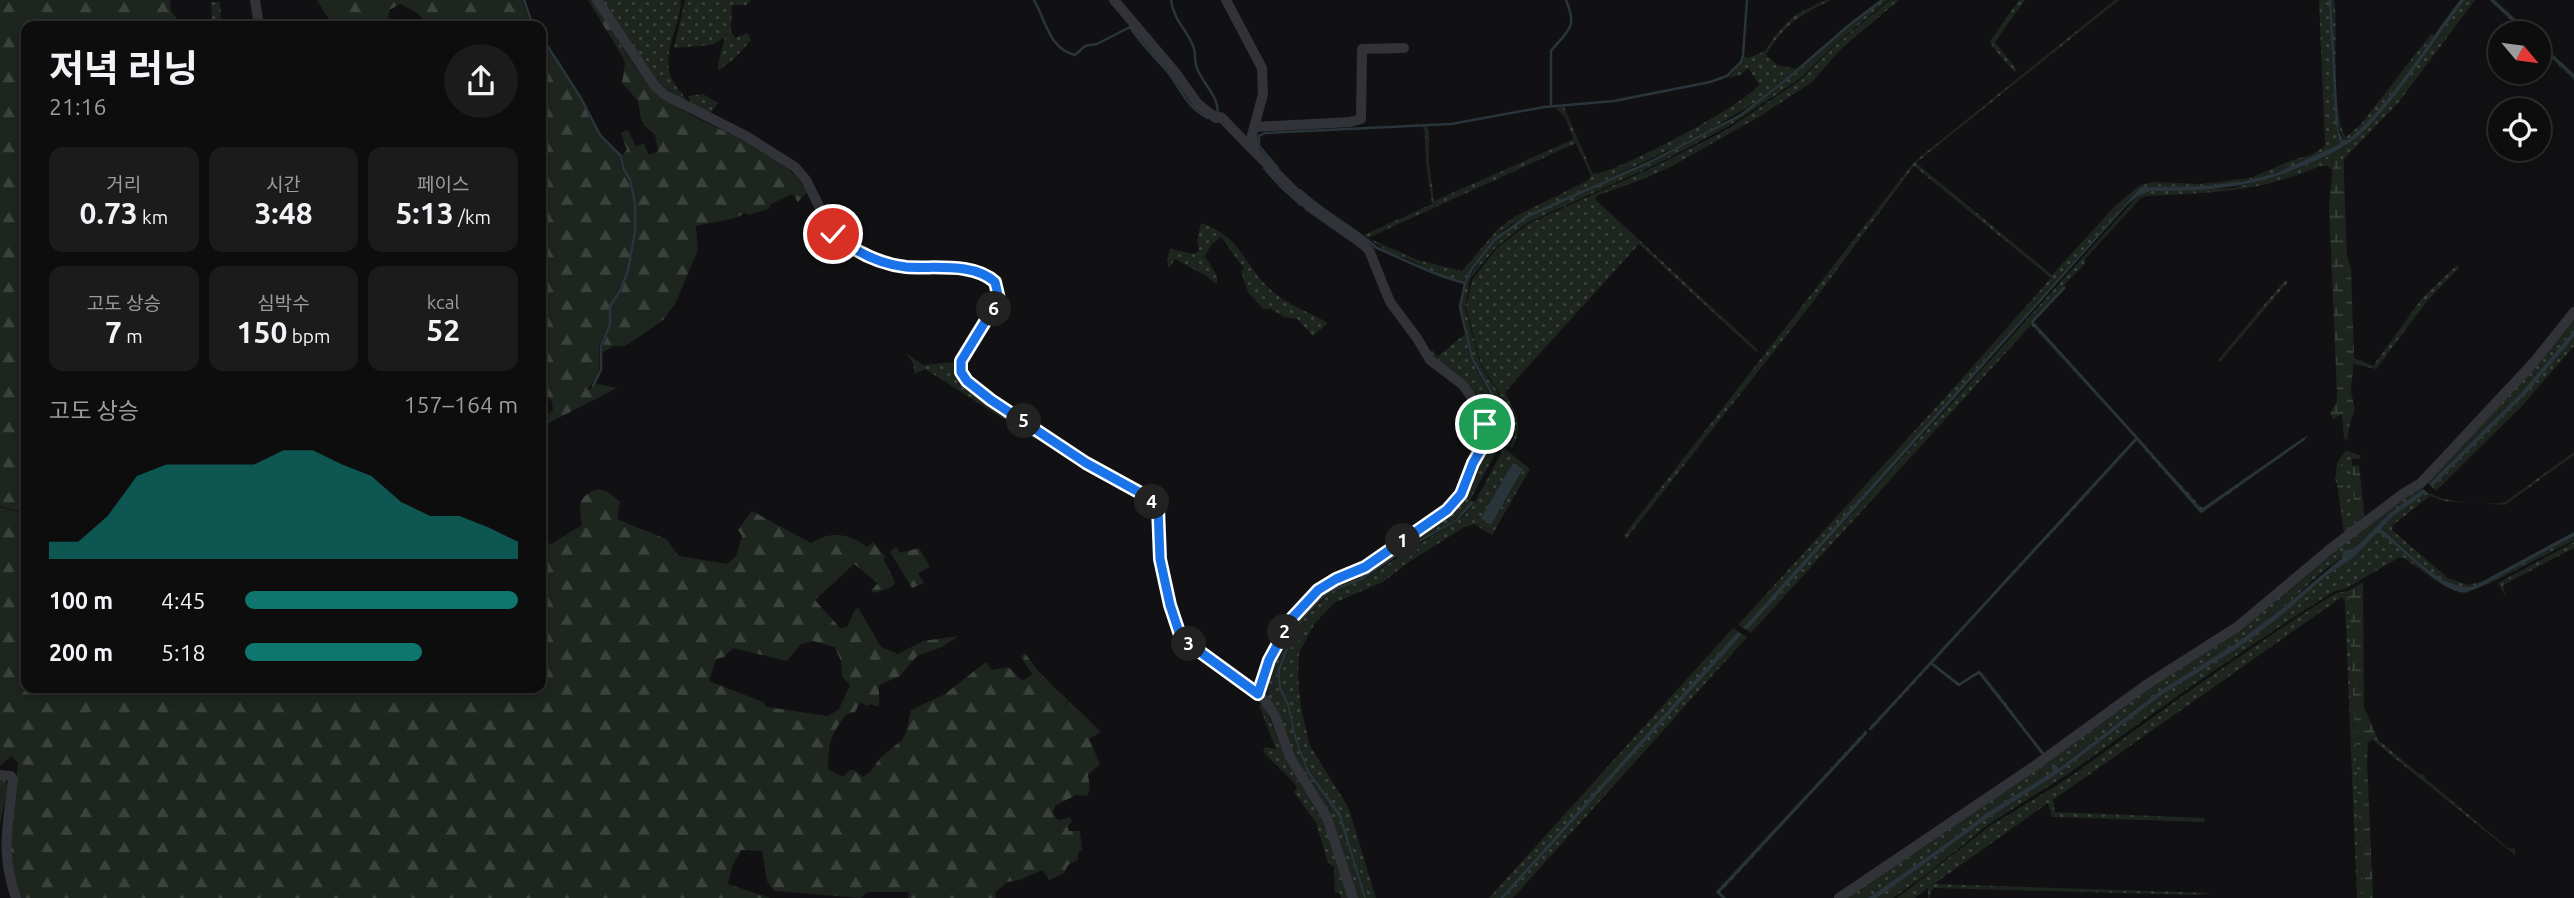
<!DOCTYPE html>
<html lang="ko">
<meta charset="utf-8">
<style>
:root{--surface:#0d0d0e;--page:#1b1b1c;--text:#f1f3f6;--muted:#9a9c9e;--line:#2d2d2e;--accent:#0f766e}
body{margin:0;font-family:Ubuntu,"Noto Sans KR",sans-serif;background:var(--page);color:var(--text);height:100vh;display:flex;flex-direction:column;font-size:26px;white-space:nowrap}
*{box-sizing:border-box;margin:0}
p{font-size:23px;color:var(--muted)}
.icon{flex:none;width:38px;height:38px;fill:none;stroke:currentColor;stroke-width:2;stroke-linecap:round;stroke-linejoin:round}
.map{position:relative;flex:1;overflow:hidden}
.sheet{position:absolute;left:21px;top:21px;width:525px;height:672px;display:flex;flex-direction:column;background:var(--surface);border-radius:14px;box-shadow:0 4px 10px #0003,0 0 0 2px var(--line)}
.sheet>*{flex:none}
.needle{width:46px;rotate:119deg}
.fabs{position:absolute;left:2488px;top:21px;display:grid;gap:14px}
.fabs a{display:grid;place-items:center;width:63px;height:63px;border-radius:50%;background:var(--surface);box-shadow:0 4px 10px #0003,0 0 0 2px var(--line);font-size:35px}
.pin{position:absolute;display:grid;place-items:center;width:60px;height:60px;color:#fff;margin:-30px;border:4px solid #fff;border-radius:50%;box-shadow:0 2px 7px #0007}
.km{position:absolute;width:35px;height:35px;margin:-18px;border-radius:50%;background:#222;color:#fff;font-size:19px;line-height:35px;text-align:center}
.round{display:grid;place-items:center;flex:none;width:74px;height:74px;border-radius:37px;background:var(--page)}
.head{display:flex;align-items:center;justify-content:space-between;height:119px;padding:0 28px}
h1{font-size:38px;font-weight:700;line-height:52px}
.stats{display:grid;grid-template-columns:repeat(3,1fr);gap:10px;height:119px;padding:7px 28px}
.stats div{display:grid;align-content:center;border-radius:14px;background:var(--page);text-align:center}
.stats b{font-size:30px;font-weight:700}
.stats small{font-size:19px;font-weight:400}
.stats p{font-size:19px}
.chart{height:196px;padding:14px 28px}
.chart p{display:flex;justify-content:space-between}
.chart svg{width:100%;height:126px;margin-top:7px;fill:var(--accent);opacity:.7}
ul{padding:0 28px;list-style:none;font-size:23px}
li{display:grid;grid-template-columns:112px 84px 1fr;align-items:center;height:52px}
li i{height:18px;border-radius:9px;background:var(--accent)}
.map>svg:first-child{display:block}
</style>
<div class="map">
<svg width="2574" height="898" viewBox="0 0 2574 898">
<defs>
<pattern id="grass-dots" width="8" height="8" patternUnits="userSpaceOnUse" patternTransform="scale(1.75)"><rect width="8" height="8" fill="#1d251e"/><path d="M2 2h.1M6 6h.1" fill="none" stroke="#3b423c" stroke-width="1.8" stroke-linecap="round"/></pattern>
<pattern id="forest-firs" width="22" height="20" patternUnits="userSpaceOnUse" patternTransform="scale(1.75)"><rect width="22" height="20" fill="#1d251e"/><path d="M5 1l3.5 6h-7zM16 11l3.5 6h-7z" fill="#3b423c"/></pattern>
<pattern id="wetland-marsh" width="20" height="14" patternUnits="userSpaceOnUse" patternTransform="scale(1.75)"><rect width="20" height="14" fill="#1d251e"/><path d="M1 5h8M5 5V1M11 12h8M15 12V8" fill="none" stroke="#3b423c"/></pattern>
</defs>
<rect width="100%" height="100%" fill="#111113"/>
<path fill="url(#grass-dots)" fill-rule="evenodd" d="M 602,0 L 681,0 C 681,25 661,52 671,77 C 674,86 682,92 686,100 C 645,83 625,37 602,0 Z
M 685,0 L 751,0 L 746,5 L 732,5 L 731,32 L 735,38 L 747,33 L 751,40 L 735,58 L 718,71 L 718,64 L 725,37 L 712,45 L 674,48 Z
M 1825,0 L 1831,0 C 1798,16 1786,23 1766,55 L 1777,65 L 1797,69 L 1759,100 L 1703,134 L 1510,225 L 1494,238 L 1464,281 L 1439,275 L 1406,258 L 1391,254 L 1364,235 L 1432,204 L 1426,164 L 1425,133 L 1422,125 L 1426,126 L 1429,131 L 1429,162 L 1434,201 L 1574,139 L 1565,117 L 1556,108 L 1564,107 L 1593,174 C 1613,175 1753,100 1759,84 L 1748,68 L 1740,75 L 1728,78 L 1742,63 L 1745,56 L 1748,58 L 1765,51 L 1777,33 L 1795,15 ZM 1576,143 L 1591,176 L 1587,181 L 1514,217 L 1497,230 L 1462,271 L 1418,260 L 1368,238 Z
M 1883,0 L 1888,0 L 1831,48 L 1801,78 L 1727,127 L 1657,164 L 1527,223 L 1496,247 L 1470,279 L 1465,307 L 1480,364 L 1512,415 L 1514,434 L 1508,446 L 1505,443 L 1509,432 L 1509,424 L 1472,358 L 1461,307 L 1465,283 L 1496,239 L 1528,217 L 1651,163 L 1741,116 L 1788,80 L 1848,27 Z
M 1890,0 L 1899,0 L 1841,49 L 1812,82 L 1762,115 L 1672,166 L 1646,178 L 1596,196 L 1596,200 L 1758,350 L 1756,352 L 1639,244 L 1505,392 C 1515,412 1525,425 1512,448 L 1510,446 L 1515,434 L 1513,415 L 1481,364 L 1466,307 L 1472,280 L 1497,248 L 1528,224 L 1658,165 L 1728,129 L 1802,79 L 1832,48 Z
M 2019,0 L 2025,0 L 1995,42 L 2017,70 L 2014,72 L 1992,46 L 1990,41 Z
M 2115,0 L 2119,0 L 1916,163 L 2052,275 L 2113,208 L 2140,185 L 2154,182 L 2200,184 L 2251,178 L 2290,161 L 2313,154 L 2325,146 L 2319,0 L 2330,0 L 2332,62 L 2340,144 C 2300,168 2253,182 2206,186 C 2184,187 2162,186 2141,187 L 1743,628 L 1738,625 L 1949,393 L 2051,278 L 1914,166 L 1816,298 L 1626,539 L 1624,535 L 1914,162 Z
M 2331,0 L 2334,0 L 2335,7 C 2337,33 2332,120 2346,137 L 2361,124 L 2432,33 L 2434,35 C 2408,72 2382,111 2348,140 L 2344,140 L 2337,123 Z
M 2465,0 L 2475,0 L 2398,103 L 2344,159 L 2344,176 L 2339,161 L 2344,147 L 2365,130 L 2401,87 Z
M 2489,0 L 2495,0 L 2531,33 L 2525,33 Z
M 211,2 L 220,2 L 221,26 L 212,26 Z
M 2539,41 L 2574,74 L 2574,80 L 2539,47 Z
M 703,94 L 718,103 L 710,114 L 692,105 L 688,96 Z
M 2327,156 L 2333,164 L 2331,170 L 2328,166 L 2320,166 C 2257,193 2214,192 2148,196 L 2141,198 L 2085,259 L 2085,264 L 2064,285 L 2066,288 L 2034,322 L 2202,508 L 2306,436 L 2308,437 L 2201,514 L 2137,441 L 1933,663 L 1959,683 L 1978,671 L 1982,672 L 2046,755 L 2044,757 L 1979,674 L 1958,686 L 1931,665 L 1872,730 L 1869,728 L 2135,438 L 2031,325 L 1751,633 L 1747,630 L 2138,196 L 2151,191 L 2234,188 L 2297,169 Z
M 1201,223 C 1244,238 1242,264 1271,290 C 1288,305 1309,312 1328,323 L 1313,336 L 1297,319 L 1284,317 L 1271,309 L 1263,309 L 1248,292 L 1241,271 L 1244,268 C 1236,259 1229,247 1221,237 L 1211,245 L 1205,256 L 1217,276 L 1217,285 L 1206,276 L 1175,259 L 1169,268 L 1167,260 L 1170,249 L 1194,254 L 1199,250 L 1197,241 Z
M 2457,265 L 2459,268 L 2428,300 L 2376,369 L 2354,364 L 2354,358 L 2373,366 L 2423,297 Z
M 2285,280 L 2288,282 L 2220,362 L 2218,360 Z
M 2574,321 L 2574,330 L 2521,393 L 2429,484 L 2426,483 Z
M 1465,334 L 1470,358 L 1507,425 L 1507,432 L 1503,442 C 1490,433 1490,421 1482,410 C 1466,389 1444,374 1429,352 L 1432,350 L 1438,356 Z
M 2574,337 L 2574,346 L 2521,407 L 2436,491 L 2432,487 L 2524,396 Z
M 906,353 L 923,365 L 955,362 L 954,369 L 960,385 L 1037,435 L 1035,439 L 925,369 L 915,374 L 913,363 Z
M 1492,443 L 1500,445 L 1471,498 L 1469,506 L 1457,519 L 1360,578 L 1330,590 L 1303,616 L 1289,640 L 1277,671 L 1279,689 L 1287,705 L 1295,740 L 1307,772 L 1339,817 L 1364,898 L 1356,898 L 1268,697 L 1267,684 L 1275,659 L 1297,616 L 1320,592 L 1428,528 L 1456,507 L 1466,493 L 1476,466 L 1489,444 Z
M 1504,448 L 1530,469 L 1492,535 L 1474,524 L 1463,528 L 1406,564 L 1383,582 L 1334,603 L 1315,623 L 1299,653 L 1298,677 L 1301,708 L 1310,746 L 1347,805 L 1351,816 L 1376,898 L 1366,898 L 1341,814 L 1309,771 L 1297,740 L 1289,704 L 1281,687 L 1280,671 L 1291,641 L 1304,618 L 1331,592 L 1362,580 L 1464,516 L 1475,502 ZM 1512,463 L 1523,470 L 1491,525 Z
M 2346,450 L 2361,456 L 2359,459 L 2352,459 L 2355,527 L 2347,532 L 2337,463 Z
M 2574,452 L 2574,455 L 2505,505 L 2444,501 L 2430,496 L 2393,525 L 2392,530 L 2448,578 L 2468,585 L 2483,581 C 2476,585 2470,589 2462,588 C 2439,586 2400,543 2381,529 L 2393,516 L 2427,492 C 2443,502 2486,506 2505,502 Z
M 2421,487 L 2423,489 L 2390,513 L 2358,545 L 2322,572 L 2279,611 L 2235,644 L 2161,690 L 2058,768 L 2050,764 L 2052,772 L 1985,814 L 1950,841 L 1868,898 L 1845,898 L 2046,762 Z
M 2378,531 C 2395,543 2445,594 2464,592 C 2469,592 2475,589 2480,587 L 2574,536 L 2574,540 L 2495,581 L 2463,594 L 2444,586 L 2404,558 L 2398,558 L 2347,588 L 2335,591 L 2300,613 L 2193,685 L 2068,774 L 1989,824 L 1928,873 L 1893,898 L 1877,898 L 1988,818 L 2057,774 L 2163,694 L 2238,648 L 2282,615 L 2326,576 L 2353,558 Z
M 2574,542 L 2574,548 L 2503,585 L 2506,597 L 2498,583 Z
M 2348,591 L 2363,898 L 2357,898 L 2345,602 L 2342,597 L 2053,800 L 2055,812 L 2204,818 L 2205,822 L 2052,817 L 2048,803 L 1934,884 L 2210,893 L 2197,895 L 1934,888 L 1931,891 L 1930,898 L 1928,898 L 1928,888 L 1915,898 L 1897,898 L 1990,826 L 2070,777 L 2195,687 L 2301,615 L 2336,593 Z
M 1733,628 L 1739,632 L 1500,898 L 1489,898 Z
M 1742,634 L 1747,637 L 1513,898 L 1504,898 Z
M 1263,703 L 1287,762 L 1326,827 L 1350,898 L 1341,898 L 1340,893 L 1335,893 L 1334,867 L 1328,863 L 1316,823 L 1294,792 L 1297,787 C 1287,773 1273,764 1263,751 L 1265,747 L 1276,749 L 1259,705 Z
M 1865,731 L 1868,733 L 1720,893 L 1727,898 L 1717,894 L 1716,891 Z
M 2376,735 L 2377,739 L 2418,773 L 2424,775 L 2426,779 L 2508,848 L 2515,849 L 2515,855 L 2371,739 Z"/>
<path fill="url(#forest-firs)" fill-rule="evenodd" d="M 0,0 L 170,0 L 171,11 L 182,26 L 26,26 L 26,513 L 0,506 Z
M 317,0 L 522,0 L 531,26 L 430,26 L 416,12 L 400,4 L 389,10 L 388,26 L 333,26 Z
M 588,0 L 594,0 C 615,34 634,74 666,99 C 708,132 778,142 807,192 L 798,202 L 792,194 L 771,204 L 768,209 L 749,215 L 745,213 C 730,222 713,221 696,226 L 698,250 L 675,304 L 664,319 L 648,331 L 625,346 L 614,346 L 601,353 L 611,324 L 611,306 L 621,292 L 629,270 L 636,230 L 636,203 L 631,180 L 623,167 L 622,155 L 627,150 L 621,133 L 628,130 L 636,147 L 644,143 L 649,155 L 658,151 L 655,135 L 644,125 L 641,119 L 638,101 L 622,83 L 625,63 L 622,56 Z
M 541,39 L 580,98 L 599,136 L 620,156 L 621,168 L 628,180 L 634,203 L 634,230 L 627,270 L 619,290 L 609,305 L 609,324 L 599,346 L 599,370 L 596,379 L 586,391 L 598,384 L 617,388 L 541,427 L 541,418 L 553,410 L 552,402 L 541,386 Z
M 598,489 L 608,492 L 620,502 L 617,519 L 666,539 L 679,556 L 727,564 L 736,556 L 742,536 L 738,530 L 752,511 L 811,543 C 831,531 848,533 867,547 L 873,542 L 885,556 L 884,560 L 895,582 L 892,587 L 874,593 L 871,591 L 878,583 L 854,564 L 815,600 L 840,628 L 847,627 L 856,608 L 859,609 L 881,647 L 898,654 L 923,641 L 959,636 L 942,647 L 917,656 L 900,676 L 879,685 L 879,707 L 870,704 L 867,706 L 860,702 L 855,712 L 845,715 C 829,740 829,739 828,769 L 843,777 L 849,770 L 854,770 L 863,777 L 870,772 L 881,757 L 902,740 L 906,733 L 911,710 L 945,694 L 986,662 L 992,670 L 1008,667 L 1023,681 L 1032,674 L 1021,657 L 1025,653 C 1038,673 1051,684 1068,700 L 1063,709 L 1069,701 L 1101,732 L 1089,739 L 1100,764 L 1088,775 L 1090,789 L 1087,796 L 1076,795 L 1055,806 L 1053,813 L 1056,818 L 1060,820 L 1070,817 L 1072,822 L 1067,826 L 1069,831 L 1080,831 L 1082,850 L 1078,853 L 1078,860 L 1068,865 L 1064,873 L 1050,880 L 1042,870 L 1020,880 L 1007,882 L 995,893 L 996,898 L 908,898 L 909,892 L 867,892 L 861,898 L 774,891 L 767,881 L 762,851 L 741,850 L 732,867 L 728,884 L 770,898 L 21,898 L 7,861 L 18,763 L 11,756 L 0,766 L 0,507 L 26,514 L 26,688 L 541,688 L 541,514 L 548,534 L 547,542 L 551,544 L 582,525 C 579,504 576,498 598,489 ZM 813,641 L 835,647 L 841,661 L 842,677 L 850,685 L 839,709 L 828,716 L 767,707 L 763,702 L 709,681 L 716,659 L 724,657 L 733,648 L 787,661 L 801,644 Z
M 896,547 L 900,553 L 919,548 L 930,567 L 918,573 L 924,583 L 912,588 L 890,552 Z
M 0,778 L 3,778 L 8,785 L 0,825 Z"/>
<path fill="url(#wetland-marsh)" d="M 2344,147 L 2339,161 L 2344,176 L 2347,256 L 2351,268 L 2354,358 L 2351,392 L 2355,410 L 2351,419 L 2347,441 L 2344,438 L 2342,414 L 2333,419 L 2330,414 L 2337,401 L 2337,391 L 2329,207 L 2333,164 L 2327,156 Z
M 2337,463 L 2344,466 L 2347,532 L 2344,534 L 2337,483 L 2335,480 Z
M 2359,465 L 2365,520 L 2355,527 L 2352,466 Z
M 2363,582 L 2364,707 L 2376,735 L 2368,743 L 2367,760 L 2373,898 L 2363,898 L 2348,591 Z"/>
<path fill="#2a353b" d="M 2460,0 L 2465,0 C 2432,42 2404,89 2367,128 C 2350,145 2330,155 2308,164 C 2252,188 2211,191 2151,191 L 2138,196 L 2127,205 L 1747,630 L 1743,628 L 2141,187 L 2206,186 L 2245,181 L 2279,172 L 2340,144 L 2336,124 L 2343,140 L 2348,140 C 2393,101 2424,47 2460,0 Z
M 2574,330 L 2574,337 L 2524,396 L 2432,487 L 2429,484 L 2521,393 Z
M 1513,463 L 1523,469 L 1491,525 L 1481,518 Z
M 2423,489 L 2427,492 L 2393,516 L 2381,529 C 2404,546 2443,594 2474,586 L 2574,532 L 2574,536 L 2480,587 C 2475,589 2469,592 2464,592 C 2443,594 2397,543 2378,532 L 2353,558 L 2326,576 L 2282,615 L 2238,648 L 2163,694 L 2057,774 L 1988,818 L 1877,898 L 1868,898 L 1950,841 L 1985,814 L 2052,772 L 2051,763 L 2059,768 L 2161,690 L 2235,644 L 2279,611 L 2342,558 L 2343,551 L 2352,549 L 2358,545 L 2390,513 Z
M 1471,501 L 1475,502 L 1458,520 L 1403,552 L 1362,580 L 1331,592 L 1321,600 L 1304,618 L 1291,641 L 1280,671 L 1281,687 L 1289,704 L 1297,740 L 1309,771 L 1341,814 L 1366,898 L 1364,898 L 1339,817 L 1307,772 L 1295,740 L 1287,705 L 1279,689 L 1277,671 L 1289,640 L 1303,616 L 1320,598 L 1330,590 L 1360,578 L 1401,550 L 1457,519 Z
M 1738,632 L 1742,634 L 1504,898 L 1500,898 Z"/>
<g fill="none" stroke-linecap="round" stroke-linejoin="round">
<path stroke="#2a353b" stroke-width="2.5" d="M 524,0 L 533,26
M 1034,0 C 1046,20 1048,48 1075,55 L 1085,46 L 1097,44 L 1130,27 C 1140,43 1153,55 1165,69 C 1180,86 1186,108 1208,118
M 1171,0 C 1174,23 1190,32 1194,49 C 1196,54 1194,60 1196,65 C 1200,82 1221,97 1217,114
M 2330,0 L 2337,126
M 2492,0 L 2528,33
M 541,36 L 581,98 L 600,135 L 621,156 L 623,168 L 630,180 L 635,203 L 635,231 L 628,270 L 620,291 L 610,306 L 610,324 L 601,347 L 601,370 L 593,386
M 2539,44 L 2574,76
M 1551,106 L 1551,51 C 1568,30 1578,28 1566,0
M 1264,168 L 1280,186 L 1301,205
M 1278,168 L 1259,146 L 1259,136 L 1265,133 L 1451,124 L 1544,107 L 1614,101 L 1710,82 L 1727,76 L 1741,62 L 1743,56 L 1747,0
M 1300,190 C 1323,212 1352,226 1376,247
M 1306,209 L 1366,251
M 1375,247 C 1405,260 1433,275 1465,283
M 2064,288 L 2032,322 L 2137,438
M 1504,442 L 1509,432 L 1509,425 L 1472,358 L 1460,307 L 1465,283 L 1472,269 L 1495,239 L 1528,216 L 1650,162 L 1741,115 L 1787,79 L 1848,26 L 1882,0
M 1931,663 L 1959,685 L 1979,672 L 2044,755
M 1870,729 L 2137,438 L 2201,511 L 2304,439
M 1724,898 L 1718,892 L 1866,733"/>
<path stroke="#323338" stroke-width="10" d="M 255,0 L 259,26
M 597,0 L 655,86 L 665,95 L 746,136 L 795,167 L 806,180 L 833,234 L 846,245 L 882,262 L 905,266 L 977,271 L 995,282 L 999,299 L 961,361 L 961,372 L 967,381 L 991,400 L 1085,463 L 1146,496 L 1158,508 L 1160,559 L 1170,605 L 1181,638 L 1265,700 L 1275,716 L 1290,757 L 1327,818 L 1353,898
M 1114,0 L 1175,72 L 1198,104 L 1216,118 L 1221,117 L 1254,151
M 1226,0 L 1262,68 L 1263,94 L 1252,135 L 1255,152 L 1308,205 L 1352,234 L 1369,250 L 1390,302 L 1417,338 L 1430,360 L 1463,385 L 1480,410 L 1488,437 L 1473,463 L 1461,493 L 1447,510 L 1365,567 L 1318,590 L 1292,618 L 1269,660 L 1258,694
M 1255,127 L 1350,122 L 1361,119 L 1362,49 L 1404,48
M 0,775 L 11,776 L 13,780 C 8,826 0,852 16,898
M 1839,898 L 2033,767 L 2146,685 L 2237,627 L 2330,549 L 2404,493 L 2421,483 L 2534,362 L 2574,312"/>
</g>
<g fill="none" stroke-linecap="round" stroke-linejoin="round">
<g stroke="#fff" stroke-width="14">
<path id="route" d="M 833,234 C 854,251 879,264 906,267 C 934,269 973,262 995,282 L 999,299 L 961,361 L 961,372 L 967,381 L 991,400 L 1086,463 L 1146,496 L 1158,508 L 1160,559 L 1170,605 L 1181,638 L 1258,694 L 1269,660 L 1292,618 L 1318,590 L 1336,579 L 1365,567 L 1447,510 L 1461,494 L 1473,463 L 1488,437 L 1485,424"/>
</g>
<use href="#route" stroke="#1a73e8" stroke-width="9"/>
</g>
</svg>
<div class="fabs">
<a><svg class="needle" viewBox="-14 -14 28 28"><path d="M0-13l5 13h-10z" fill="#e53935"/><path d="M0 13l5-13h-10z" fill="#9a9c9e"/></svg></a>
<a><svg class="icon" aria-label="locate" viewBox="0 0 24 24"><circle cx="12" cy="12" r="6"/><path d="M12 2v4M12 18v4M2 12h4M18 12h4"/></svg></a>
</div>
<div class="pin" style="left:1485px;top:424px;background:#1e9e55"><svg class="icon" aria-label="arrive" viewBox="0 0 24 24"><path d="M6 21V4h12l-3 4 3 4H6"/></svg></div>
<div class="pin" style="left:833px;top:234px;background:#d93025"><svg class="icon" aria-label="check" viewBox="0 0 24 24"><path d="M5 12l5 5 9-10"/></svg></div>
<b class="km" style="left:1403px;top:541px">1</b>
<b class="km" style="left:1285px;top:632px">2</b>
<b class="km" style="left:1189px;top:644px">3</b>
<b class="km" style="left:1152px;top:502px">4</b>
<b class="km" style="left:1024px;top:421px">5</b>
<b class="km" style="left:994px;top:309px">6</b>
<section class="sheet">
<div class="head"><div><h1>저녁 러닝</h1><p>21:16</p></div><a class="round"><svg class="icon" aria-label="share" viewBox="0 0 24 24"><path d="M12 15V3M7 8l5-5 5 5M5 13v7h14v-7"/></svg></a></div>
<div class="stats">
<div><p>거리</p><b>0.73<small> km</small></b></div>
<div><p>시간</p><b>3:48</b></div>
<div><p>페이스</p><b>5:13<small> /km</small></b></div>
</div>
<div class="stats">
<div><p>고도 상승</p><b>7<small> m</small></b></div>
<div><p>심박수</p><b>150<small> bpm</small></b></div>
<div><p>kcal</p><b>52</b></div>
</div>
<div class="chart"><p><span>고도 상승</span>157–164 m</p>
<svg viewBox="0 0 160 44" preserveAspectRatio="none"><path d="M0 44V38L10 38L20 29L30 15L40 11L50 11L60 11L70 11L80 6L90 6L100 11L110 15L120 24L130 29L140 29L150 33L160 38V44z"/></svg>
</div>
<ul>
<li><b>100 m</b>4:45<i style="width:100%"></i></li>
<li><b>200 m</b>5:18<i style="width:65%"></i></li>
</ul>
</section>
</div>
